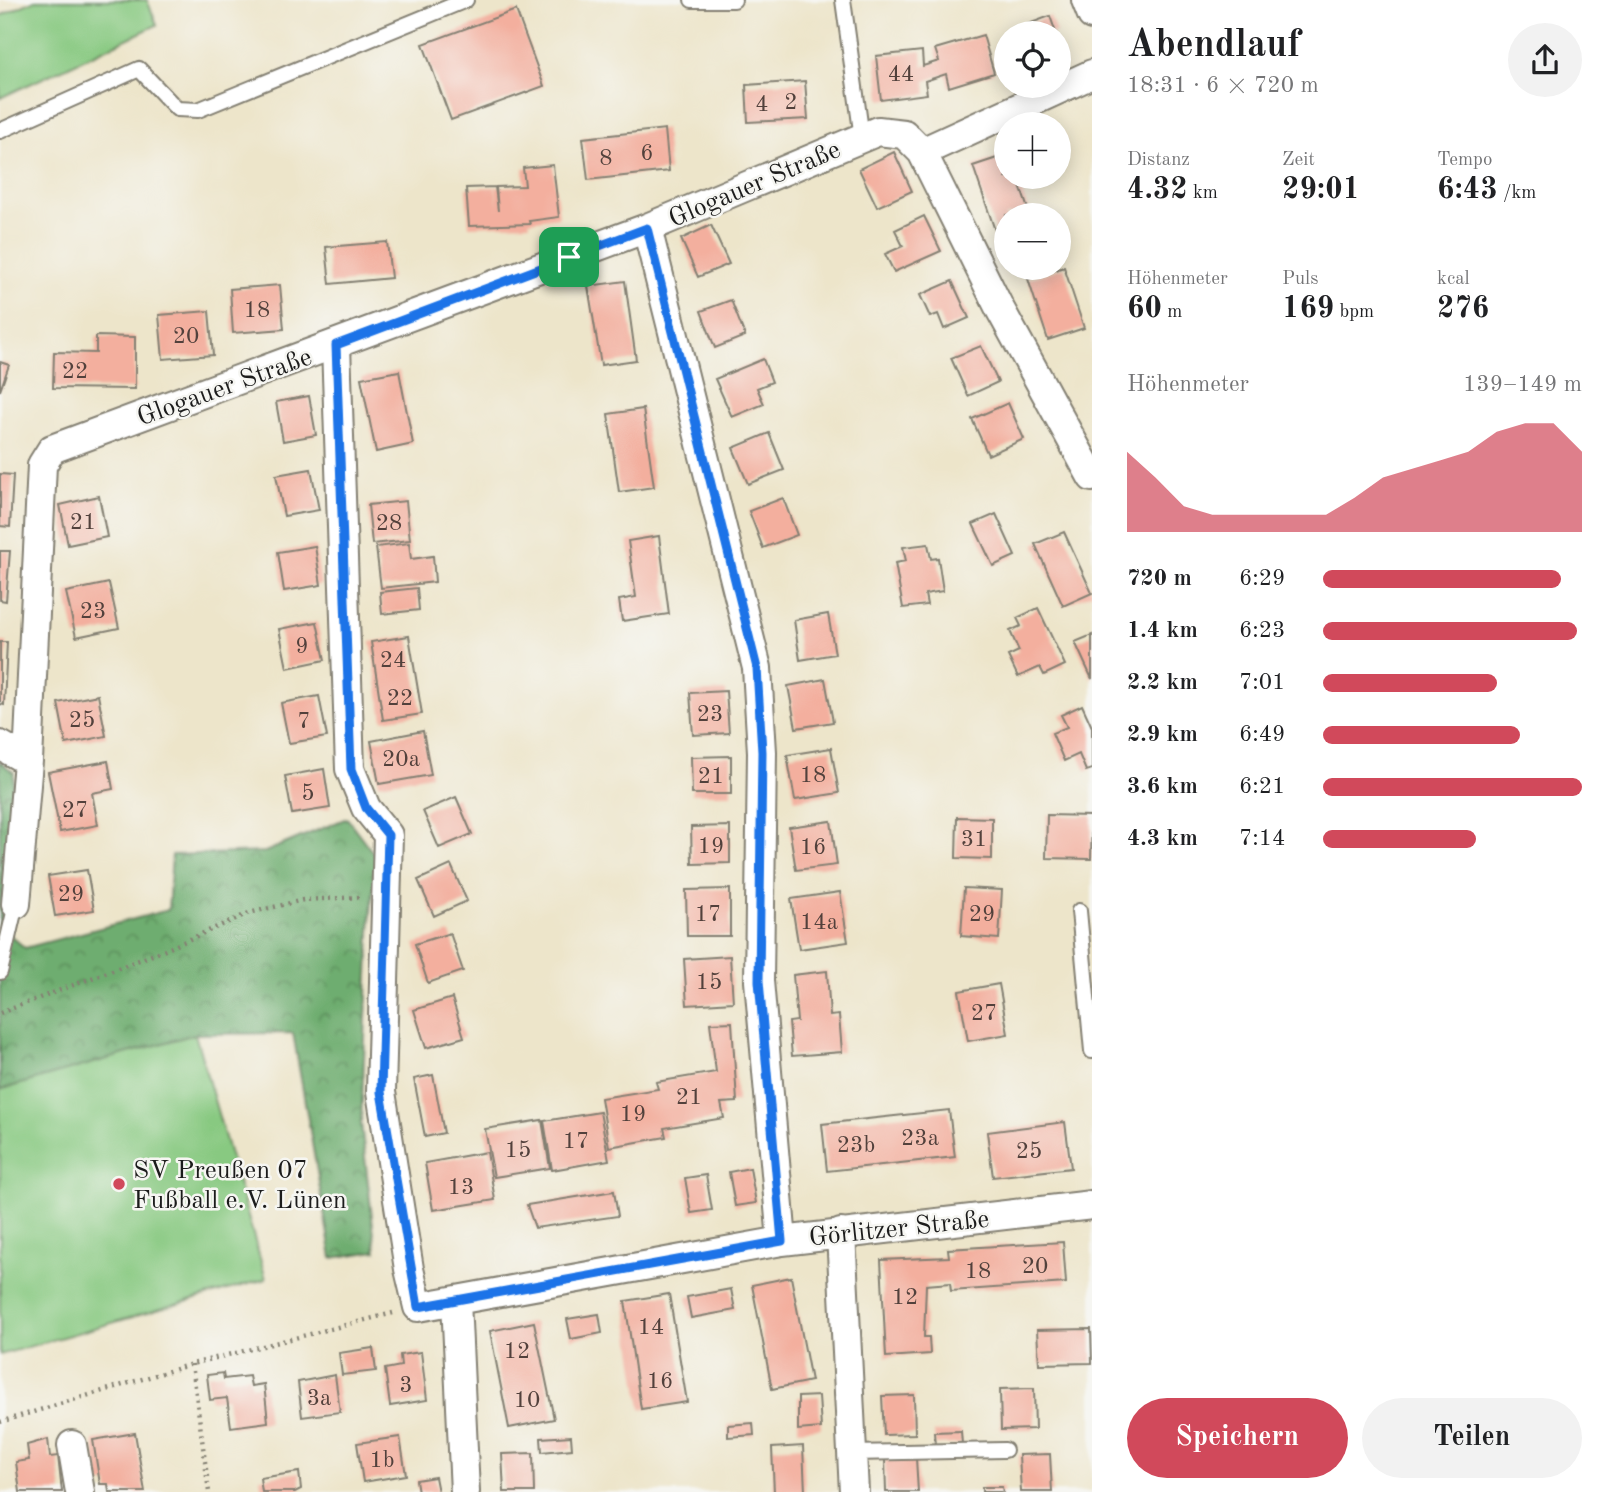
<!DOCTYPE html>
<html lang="de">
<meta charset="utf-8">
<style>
:root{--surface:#fff;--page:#f2f2f2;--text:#202124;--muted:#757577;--accent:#d1495b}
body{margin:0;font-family:"Old Standard TT",serif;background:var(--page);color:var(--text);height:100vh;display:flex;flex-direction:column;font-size:26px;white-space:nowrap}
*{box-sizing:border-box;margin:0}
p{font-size:23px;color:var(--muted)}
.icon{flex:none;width:38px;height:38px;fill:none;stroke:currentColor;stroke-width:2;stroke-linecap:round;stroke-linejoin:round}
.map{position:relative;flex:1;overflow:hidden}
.panel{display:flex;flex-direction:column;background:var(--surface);width:525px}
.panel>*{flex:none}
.tools{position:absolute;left:994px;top:21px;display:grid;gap:14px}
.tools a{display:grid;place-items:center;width:77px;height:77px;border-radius:50%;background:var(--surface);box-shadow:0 4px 18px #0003;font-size:35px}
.pin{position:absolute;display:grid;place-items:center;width:60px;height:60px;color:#fff;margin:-30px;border-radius:14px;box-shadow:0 4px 10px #0006}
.round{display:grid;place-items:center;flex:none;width:74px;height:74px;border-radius:37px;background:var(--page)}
.headline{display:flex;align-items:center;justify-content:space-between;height:119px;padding:0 35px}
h1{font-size:38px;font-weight:600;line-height:52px}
.metrics{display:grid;grid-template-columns:repeat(3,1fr);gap:10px;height:119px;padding:7px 35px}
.metrics div{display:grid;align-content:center}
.metrics b{font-size:30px;font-weight:600}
.metrics small{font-size:19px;font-weight:400}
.metrics p{font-size:19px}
.chart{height:196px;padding:14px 35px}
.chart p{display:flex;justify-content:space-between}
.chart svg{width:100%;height:126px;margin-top:7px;fill:var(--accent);opacity:.7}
.cta{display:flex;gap:14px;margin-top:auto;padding:14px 35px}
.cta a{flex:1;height:80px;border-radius:42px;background:var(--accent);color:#fff;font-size:28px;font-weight:600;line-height:80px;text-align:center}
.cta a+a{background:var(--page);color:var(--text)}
ul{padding:0 35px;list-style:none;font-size:23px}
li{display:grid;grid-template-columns:112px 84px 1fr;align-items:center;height:52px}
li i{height:18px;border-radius:9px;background:var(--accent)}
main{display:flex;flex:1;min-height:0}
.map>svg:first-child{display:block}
</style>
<main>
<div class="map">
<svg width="1092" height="1492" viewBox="0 0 1092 1492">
<defs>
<pattern id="forest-crowns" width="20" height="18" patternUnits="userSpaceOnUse" patternTransform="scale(1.75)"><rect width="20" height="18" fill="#6ead6f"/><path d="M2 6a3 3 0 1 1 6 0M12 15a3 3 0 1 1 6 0" fill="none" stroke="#5a8c5a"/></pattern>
</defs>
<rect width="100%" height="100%" fill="#f6f6f2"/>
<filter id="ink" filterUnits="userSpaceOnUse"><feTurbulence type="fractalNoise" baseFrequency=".0143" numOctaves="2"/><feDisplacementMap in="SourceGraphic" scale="14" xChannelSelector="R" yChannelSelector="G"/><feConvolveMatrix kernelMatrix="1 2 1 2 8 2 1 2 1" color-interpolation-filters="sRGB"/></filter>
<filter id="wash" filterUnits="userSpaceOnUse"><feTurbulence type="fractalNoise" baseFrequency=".00686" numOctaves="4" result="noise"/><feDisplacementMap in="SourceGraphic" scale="28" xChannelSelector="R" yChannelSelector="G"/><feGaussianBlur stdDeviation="1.57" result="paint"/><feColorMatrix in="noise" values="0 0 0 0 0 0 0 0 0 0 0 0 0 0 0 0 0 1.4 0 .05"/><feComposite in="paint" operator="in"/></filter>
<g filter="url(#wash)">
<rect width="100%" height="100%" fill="#ede5ca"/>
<path fill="url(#forest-crowns)" stroke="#456446" stroke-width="2" d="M 0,761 L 14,773 L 2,928 L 25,948 L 168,910 L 172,855 L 265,852 L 347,818 L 377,858 L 371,912 L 361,1123 L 376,1251 L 332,1258 L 293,1033 L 195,1034 L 0,1090 Z"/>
<path fill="#88c981" stroke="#52724e" stroke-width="2" d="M 35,0 L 147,0 L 157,25 L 0,98 L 0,16 Z
M 195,1034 L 266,1279 L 0,1355 L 0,1090 Z"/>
<g id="blocks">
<path fill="#f3af9e" d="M 516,10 L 544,86 L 451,120 L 423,44 Z
M 1050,16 L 1056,33 L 1013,33 L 1012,30 Z
M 983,35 L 994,73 L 949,87 L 946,74 L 925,81 L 927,94 L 881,100 L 876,56 L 922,51 L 923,66 L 939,61 L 935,49 Z
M 805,81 L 808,119 L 748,122 L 746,85 Z
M 665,129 L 669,171 L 588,180 L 583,138 Z
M 894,152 L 912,191 L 877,207 L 859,169 Z
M 1006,155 L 1006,177 L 1017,177 L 1030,215 L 1006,215 L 1006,243 L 1000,245 L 973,166 Z
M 553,165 L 559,217 L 529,221 L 530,224 L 469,226 L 466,188 L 495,187 L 498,211 L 496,187 L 525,186 L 523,168 Z
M 924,216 L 941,251 L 894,272 L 885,254 L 903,246 L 895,230 Z
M 711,225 L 729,264 L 698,277 L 681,239 Z
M 387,242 L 391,278 L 330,284 L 326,247 Z
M 1064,267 L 1084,328 L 1048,340 L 1028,279 Z
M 625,281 L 636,360 L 601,365 L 588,286 Z
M 952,281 L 969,318 L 944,329 L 938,314 L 930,317 L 920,295 Z
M 280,285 L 284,329 L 233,333 L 230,289 Z
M 731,300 L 745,336 L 715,348 L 701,311 Z
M 209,311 L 213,355 L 163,359 L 159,315 Z
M 96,336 L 135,337 L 135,389 L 53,388 L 54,352 L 96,353 Z
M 981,346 L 998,382 L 968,396 L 951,358 Z
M 763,359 L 772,382 L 757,388 L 764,404 L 732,417 L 715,379 Z
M 0,362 L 9,365 L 0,391 Z
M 399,371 L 413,444 L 376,452 L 361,378 Z
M 309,396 L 316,435 L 283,441 L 276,402 Z
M 1008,403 L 1024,439 L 988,455 L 972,419 Z
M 643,409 L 654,487 L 619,492 L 608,414 Z
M 769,433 L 784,470 L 748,484 L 733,448 Z
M 311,469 L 319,510 L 284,516 L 276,475 Z
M 0,474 L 13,475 L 10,527 L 0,526 Z
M 99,496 L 107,537 L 68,545 L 60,505 Z
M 783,498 L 797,535 L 763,548 L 749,511 Z
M 406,501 L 410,540 L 372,544 L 368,505 Z
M 996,514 L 1015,556 L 993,566 L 973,524 Z
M 1064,532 L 1092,593 L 1063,606 L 1035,544 Z
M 659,536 L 669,614 L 622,621 L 619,600 L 636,597 L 628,541 Z
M 409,543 L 411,559 L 433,556 L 435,582 L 381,588 L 376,547 Z
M 928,544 L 931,559 L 938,558 L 943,591 L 925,594 L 927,605 L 903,608 L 895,563 L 906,561 L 903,547 Z
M 315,546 L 321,585 L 284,591 L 278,552 Z
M 0,551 L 10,551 L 6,601 L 0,600 Z
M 109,583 L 119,628 L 76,637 L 66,592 Z
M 417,588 L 419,610 L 382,614 L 380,592 Z
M 1038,608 L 1065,665 L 1044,675 L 1040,667 L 1018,677 L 1008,656 L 1019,651 L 1010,631 L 1021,626 L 1017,618 Z
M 828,614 L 835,654 L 800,660 L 794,620 Z
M 317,622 L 325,660 L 287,668 L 279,629 Z
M 1092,635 L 1092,679 L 1075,642 Z
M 409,636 L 422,714 L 383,720 L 371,642 Z
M 0,642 L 7,642 L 4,705 L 0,704 Z
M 825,679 L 833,722 L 796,728 L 788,686 Z
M 726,691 L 729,733 L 693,735 L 690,693 Z
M 98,695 L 106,736 L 66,744 L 58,703 Z
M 319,696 L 327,737 L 289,743 L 281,703 Z
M 1082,705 L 1092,727 L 1092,769 L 1086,771 L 1079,754 L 1064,761 L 1052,733 L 1067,727 L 1061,715 Z
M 423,731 L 431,775 L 379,784 L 371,741 Z
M 831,748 L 839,793 L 795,800 L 787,755 Z
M 731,756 L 731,794 L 692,794 L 691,757 Z
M 108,761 L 113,789 L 92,793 L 98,825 L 60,832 L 48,772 Z
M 324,769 L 330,808 L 292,814 L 285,776 Z
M 456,797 L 472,834 L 439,848 L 423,811 Z
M 1047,815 L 1092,816 L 1091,859 L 1046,858 Z
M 957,817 L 992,818 L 992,859 L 956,858 Z
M 831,821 L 837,865 L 796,870 L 789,827 Z
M 730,826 L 730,863 L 692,864 L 691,827 Z
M 451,865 L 467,901 L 434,916 L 418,880 Z
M 87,870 L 94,910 L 55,916 L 48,876 Z
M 964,888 L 1002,890 L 999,939 L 961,936 Z
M 730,889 L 730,936 L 687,936 L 686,890 Z
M 840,892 L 848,942 L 799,949 L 791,899 Z
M 450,933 L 463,971 L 428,983 L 415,944 Z
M 730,956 L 733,1002 L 687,1005 L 684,959 Z
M 827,971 L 830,1016 L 839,1015 L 842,1052 L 792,1056 L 789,1022 L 797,1021 L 793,975 Z
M 999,984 L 1008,1034 L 968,1041 L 959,991 Z
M 452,998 L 464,1037 L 426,1048 L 414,1010 Z
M 732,1022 L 737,1102 L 721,1103 L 724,1118 L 664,1128 L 666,1137 L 609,1147 L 601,1098 L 658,1089 L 656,1082 L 716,1072 L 710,1023 Z
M 433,1075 L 444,1133 L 425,1137 L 414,1079 Z
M 949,1110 L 955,1157 L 827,1171 L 822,1124 Z
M 600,1112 L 609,1160 L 552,1170 L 544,1121 Z
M 542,1120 L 550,1168 L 494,1177 L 485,1129 Z
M 1065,1122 L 1071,1168 L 993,1177 L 987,1132 Z
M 487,1152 L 495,1200 L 433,1210 L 425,1163 Z
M 750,1168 L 756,1203 L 735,1206 L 729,1172 Z
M 706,1175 L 712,1210 L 691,1213 L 685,1178 Z
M 614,1191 L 618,1216 L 535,1228 L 527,1205 Z
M 1063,1242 L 1066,1283 L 951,1291 L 950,1283 L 926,1285 L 924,1337 L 929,1337 L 930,1354 L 886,1357 L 881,1260 L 949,1257 L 948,1249 Z
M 791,1277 L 811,1381 L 772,1389 L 752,1285 Z
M 731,1289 L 735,1310 L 691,1318 L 687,1297 Z
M 669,1294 L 687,1402 L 641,1409 L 625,1301 Z
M 599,1314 L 602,1333 L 571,1339 L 567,1319 Z
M 534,1322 L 554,1419 L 509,1428 L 490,1331 Z
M 1091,1329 L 1092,1363 L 1039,1364 L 1037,1330 Z
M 373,1348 L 376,1371 L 342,1375 L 339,1353 Z
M 421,1352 L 427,1400 L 390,1406 L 385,1369 L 401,1366 L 400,1355 Z
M 223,1373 L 224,1379 L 249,1376 L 251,1386 L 264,1384 L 268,1422 L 231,1427 L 227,1398 L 210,1400 L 207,1375 Z
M 335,1375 L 340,1412 L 302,1417 L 298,1382 Z
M 1034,1388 L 1035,1429 L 1001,1430 L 1000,1389 Z
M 914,1395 L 915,1434 L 884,1435 L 882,1396 Z
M 819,1396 L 821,1428 L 798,1430 L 798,1397 Z
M 753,1423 L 754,1435 L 728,1437 L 728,1425 Z
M 961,1431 L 962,1444 L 935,1445 L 934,1432 Z
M 135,1433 L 145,1492 L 109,1492 L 108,1484 L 100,1484 L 93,1440 Z
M 571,1436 L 572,1449 L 542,1452 L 541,1438 Z
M 400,1437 L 406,1475 L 363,1482 L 357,1443 Z
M 48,1439 L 50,1457 L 58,1456 L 62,1492 L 20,1492 L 16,1462 L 29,1460 L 27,1445 Z
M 803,1446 L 805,1492 L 774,1492 L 772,1448 Z
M 533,1453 L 534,1492 L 504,1492 L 502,1454 Z
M 1050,1454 L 1052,1492 L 1021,1492 L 1019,1455 Z
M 916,1458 L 918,1492 L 886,1492 L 885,1460 Z
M 299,1472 L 301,1489 L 295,1492 L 262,1492 L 260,1478 Z
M 435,1477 L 438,1492 L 418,1492 L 416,1480 Z
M 982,1487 L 1002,1487 L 1003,1492 L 982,1492 Z"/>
</g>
</g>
<g filter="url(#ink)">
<use href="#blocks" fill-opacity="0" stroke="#848073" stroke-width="2"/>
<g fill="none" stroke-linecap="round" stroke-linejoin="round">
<g stroke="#848073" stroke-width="18">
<path id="service" d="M 692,0 L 734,0
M 843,0 L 862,138
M 0,131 L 139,69 L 177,109 L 198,110 L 466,0
M 1079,911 L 1092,1051
M 0,972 L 16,904
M 852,1453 L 1005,1450"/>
</g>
<g stroke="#848073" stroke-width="32">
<path id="minor" d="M 1086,0 L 1092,15
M 922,152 L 1092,74
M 647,228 L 757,668 L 762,752 L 759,981 L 782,1241
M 336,345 L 350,769 L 366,808 L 388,835 L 381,1092 L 409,1269 L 418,1307 L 782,1241 L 1092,1205
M 0,745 L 28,761
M 16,904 L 28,761 L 42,465 L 52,449 L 647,228 L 878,131 L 904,134 L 922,152 L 1000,309 L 1092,477
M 841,1233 L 854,1492
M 456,1301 L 465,1492
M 72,1445 L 80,1492"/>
</g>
<path stroke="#848073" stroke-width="4.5" stroke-dasharray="2 5" stroke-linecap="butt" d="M 0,1013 L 165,950 L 249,913 L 303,900 L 361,897
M 192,1364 L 209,1492
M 0,1422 L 192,1364 L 393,1313"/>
<use href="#service" stroke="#fff" stroke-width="14"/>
<use href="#minor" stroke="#fff" stroke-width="28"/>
</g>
</g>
<g fill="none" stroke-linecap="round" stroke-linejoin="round" filter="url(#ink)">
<g stroke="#fff" stroke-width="14">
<path id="route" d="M 647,228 L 757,668 L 762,752 L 759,981 L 782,1241 L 418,1307 L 381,1092 L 388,835 L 366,808 L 351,769 L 336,345 Z"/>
</g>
<use href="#route" stroke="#1a73e8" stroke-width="9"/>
</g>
<circle fill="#d1495b" stroke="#f6f6f2" stroke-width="2.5" cx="119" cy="1184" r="7"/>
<g text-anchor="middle" stroke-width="5" stroke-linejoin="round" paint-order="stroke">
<g font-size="23" fill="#52413c">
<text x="901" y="81">44</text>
<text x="791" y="109">2</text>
<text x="762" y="111">4</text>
<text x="647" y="160">6</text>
<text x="606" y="165">8</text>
<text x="257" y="317">18</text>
<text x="186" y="343">20</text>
<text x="75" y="378">22</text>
<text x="83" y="529">21</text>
<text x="389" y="530">28</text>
<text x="93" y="618">23</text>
<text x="302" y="653">9</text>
<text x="393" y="667">24</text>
<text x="400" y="705">22</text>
<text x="710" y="721">23</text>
<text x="82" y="727">25</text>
<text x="304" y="728">7</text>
<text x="401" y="766">20a</text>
<text x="813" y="782">18</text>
<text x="711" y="783">21</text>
<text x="308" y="800">5</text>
<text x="75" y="817">27</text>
<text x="974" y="846">31</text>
<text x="711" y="853">19</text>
<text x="813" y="854">16</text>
<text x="71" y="901">29</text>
<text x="708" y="921">17</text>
<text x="982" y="921">29</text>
<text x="819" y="929">14a</text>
<text x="709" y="989">15</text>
<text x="984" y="1020">27</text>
<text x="689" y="1104">21</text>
<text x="633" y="1121">19</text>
<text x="920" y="1145">23a</text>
<text x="576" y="1148">17</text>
<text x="856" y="1152">23b</text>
<text x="518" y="1157">15</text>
<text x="1029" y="1158">25</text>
<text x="461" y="1194">13</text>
<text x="1035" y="1273">20</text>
<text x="978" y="1278">18</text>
<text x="905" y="1304">12</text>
<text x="651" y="1334">14</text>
<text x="517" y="1358">12</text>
<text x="660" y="1388">16</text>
<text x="406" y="1392">3</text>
<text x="319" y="1405">3a</text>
<text x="527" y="1407">10</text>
<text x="382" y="1467">1b</text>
</g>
<g font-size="26" fill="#1c1c1c" stroke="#f6f6f2">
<text transform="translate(754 183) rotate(-23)" y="9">Glogauer Straße</text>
<text transform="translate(224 386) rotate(-20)" y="9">Glogauer Straße</text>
<text transform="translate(899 1227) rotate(-6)" y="9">Görlitzer Straße</text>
</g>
<g font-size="26" fill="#1c1c1c" stroke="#f6f6f2" text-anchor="start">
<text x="133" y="1178">SV Preußen 07<tspan x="133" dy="30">Fußball e.V. Lünen</tspan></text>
</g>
</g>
</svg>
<div class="tools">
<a><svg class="icon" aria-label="locate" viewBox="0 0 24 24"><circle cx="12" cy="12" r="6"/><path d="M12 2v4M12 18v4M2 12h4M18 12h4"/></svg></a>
<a>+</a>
<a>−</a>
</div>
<div class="pin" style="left:569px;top:257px;background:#1e9e55"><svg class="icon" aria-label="arrive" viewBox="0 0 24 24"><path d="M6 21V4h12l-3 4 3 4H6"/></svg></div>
</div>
<section class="panel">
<div class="headline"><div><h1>Abendlauf</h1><p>18:31 · 6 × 720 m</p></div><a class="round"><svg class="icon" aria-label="share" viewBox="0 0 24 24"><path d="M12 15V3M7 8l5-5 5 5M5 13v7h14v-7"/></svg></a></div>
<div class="metrics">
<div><p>Distanz</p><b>4.32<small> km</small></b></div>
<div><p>Zeit</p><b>29:01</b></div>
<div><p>Tempo</p><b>6:43<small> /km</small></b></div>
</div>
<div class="metrics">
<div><p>Höhenmeter</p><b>60<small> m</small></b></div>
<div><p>Puls</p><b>169<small> bpm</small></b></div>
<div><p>kcal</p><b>276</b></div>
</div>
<div class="chart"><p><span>Höhenmeter</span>139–149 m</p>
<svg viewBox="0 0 160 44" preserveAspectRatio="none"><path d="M0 44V16L10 25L20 35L30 38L40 38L50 38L60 38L70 38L80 32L90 25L100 22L110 19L120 16L130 9L140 6L150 6L160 16V44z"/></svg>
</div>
<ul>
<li><b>720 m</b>6:29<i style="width:92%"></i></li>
<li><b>1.4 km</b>6:23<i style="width:98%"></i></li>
<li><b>2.2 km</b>7:01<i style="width:67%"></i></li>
<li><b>2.9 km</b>6:49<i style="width:76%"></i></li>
<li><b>3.6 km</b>6:21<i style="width:100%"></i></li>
<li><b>4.3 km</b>7:14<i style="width:59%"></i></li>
</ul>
<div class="cta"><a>Speichern</a><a>Teilen</a></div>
</section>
</main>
